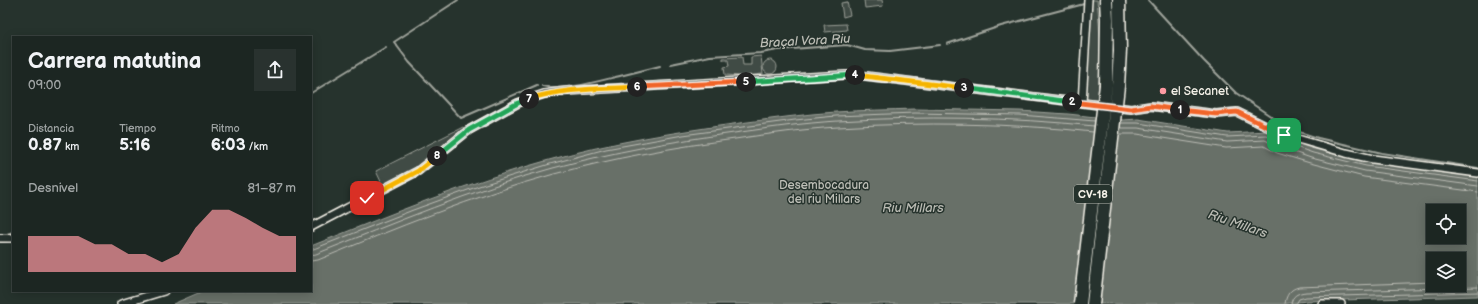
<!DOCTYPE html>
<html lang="es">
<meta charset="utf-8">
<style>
:root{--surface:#1c2622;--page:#29322f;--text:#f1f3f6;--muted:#a0a5a5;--line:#3a4340;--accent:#ff9aa2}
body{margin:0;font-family:"Balsamiq Sans",sans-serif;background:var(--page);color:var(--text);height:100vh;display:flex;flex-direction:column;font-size:15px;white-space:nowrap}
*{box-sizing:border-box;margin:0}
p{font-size:13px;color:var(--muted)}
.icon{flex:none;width:22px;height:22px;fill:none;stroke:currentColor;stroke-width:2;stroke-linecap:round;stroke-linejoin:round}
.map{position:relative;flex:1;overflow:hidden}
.side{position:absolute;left:12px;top:36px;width:300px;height:256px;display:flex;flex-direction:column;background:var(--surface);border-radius:0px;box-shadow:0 2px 10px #0003,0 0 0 1px var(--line)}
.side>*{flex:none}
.fabs{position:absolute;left:1426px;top:204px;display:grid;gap:8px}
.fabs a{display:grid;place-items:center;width:40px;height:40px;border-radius:0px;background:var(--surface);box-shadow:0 2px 10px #0003,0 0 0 1px var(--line);font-size:20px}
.pin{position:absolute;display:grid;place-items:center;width:34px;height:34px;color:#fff;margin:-17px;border-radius:8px;box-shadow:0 2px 6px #0006}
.km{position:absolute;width:20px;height:20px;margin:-10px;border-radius:50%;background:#222;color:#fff;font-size:11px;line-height:20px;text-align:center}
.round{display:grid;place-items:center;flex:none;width:42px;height:42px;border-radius:0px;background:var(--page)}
.head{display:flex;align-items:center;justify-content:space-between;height:68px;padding:0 16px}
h1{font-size:22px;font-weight:700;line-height:30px}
.stats{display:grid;grid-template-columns:repeat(3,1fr);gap:6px;height:68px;padding:4px 16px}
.stats div{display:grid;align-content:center}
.stats b{font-size:17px;font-weight:700}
.stats small{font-size:11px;font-weight:400}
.stats p{font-size:11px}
.chart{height:112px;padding:8px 16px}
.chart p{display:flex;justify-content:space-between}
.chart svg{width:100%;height:72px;margin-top:4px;fill:var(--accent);opacity:.7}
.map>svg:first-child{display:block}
</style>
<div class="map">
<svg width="1478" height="304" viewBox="0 0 1478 304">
<rect width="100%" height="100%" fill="#26332d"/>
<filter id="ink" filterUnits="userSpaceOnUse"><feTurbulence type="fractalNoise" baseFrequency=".025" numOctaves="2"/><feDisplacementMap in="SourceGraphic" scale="8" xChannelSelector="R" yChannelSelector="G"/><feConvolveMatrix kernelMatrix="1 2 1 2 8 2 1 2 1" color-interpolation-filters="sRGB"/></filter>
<g filter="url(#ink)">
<path fill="#414b45" stroke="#9a9e96" d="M 864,0 L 882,0 L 883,6 L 865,8 Z
M 1089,0 L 1097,0 C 1101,34 1101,70 1097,104 L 1083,99 Z
M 847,2 L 850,15 L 843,17 L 841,3 Z
M 846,24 L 847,30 L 825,32 L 824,25 Z
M 761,56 L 763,74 L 742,76 L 725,75 L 724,67 L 729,66 L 728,60 L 723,60 L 723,58 L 742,57 L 743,65 L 751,65 L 751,57 Z
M763 67a7 7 0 1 1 14 0a7 7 0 1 1-14 0Z
M 463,127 L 467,130 L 417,171 L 384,188 L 376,171 Z"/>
<path fill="#676f68" stroke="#9fa39b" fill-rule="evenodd" d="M 915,109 L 1020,111 L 1068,114 L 1123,120 L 1138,119 L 1228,133 L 1267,131 L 1283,139 L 1314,149 L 1367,162 L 1457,173 L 1478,177 L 1478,296 L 1307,301 L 1282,304 L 173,304 L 203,291 L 311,291 L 311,246 C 389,215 468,182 549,160 C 612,142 676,132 740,123 C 772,119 804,114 836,112 C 862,110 889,110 915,109 ZM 1433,211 L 1459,211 L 1459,237 L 1433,237 ZM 1433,259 L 1459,259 L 1459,285 L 1433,285 Z"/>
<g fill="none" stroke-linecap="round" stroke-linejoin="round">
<path stroke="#bcbdb5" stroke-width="1" d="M 1121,123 L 1138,123 L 1227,137 L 1266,135 L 1281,142 L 1313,153 L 1366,166 L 1478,181
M 1120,128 L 1138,128 L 1227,142 L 1265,140 L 1279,147 L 1311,158 L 1365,171 L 1478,186
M 1120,134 L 1137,134 L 1226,148 L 1264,146 L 1277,153 L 1310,163 L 1364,177 L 1478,192
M 311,250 L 413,210 L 479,186 L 550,164 L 606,149 L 683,135 L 795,120 L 836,116 L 915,113 L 1020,115 L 1095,121
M 311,255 L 316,254 C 394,223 472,190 553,168 C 613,152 673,141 734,133 C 769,128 803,123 838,121 C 922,116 1010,117 1094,126
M 311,261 L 318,260 C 396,228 474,196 554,174 C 614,158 674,147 735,139 C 769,134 803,129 838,127 C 921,122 1011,123 1093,132
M 1285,304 C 1286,295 1290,289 1299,287 L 1433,282
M 1291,304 C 1292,295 1298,293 1306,292 L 1478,287
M 1296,304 L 1299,299 L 1306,297 L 1478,292"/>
<path stroke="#9fa39b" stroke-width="2" d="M 1084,0 L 1084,3
M 1148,0 L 1204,61 L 1236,93 L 1290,129 L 1318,138 L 1382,153 L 1478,168
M 394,42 L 409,62 L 461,118 L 537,85
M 394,42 L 458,0
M 947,44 L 1001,26 L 1084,4
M 671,64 L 710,56 L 761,53 L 778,50 L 847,45 L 865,50 L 890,51 L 940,45
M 542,86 C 564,92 602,80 624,75 C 636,72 648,69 660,66
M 311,93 L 386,47
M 7,234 L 13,232"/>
<g stroke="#f4f1e8" stroke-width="10">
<path id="minor" d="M 1082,103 L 1088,0
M 311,227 L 418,171 L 469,130 L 518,103 L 544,94 L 567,91 L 845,75 L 858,75 L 1131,109 L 1151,106 L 1216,114 L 1237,112 L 1284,135 L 1346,153 L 1373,159 L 1478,173
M 0,238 L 13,238
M 121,304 L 164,291
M 1322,304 L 1341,304"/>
</g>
<g stroke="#f4f1e8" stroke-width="15">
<path id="primary" d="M 1106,0 L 1107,19 L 1106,85
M 1118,86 L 1120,50 L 1119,0"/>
</g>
<use href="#minor" stroke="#26332d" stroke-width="7"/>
<use href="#primary" stroke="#26332d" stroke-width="12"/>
<g stroke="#f4f1e8" stroke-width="15" stroke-linecap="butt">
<path id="primary-bridge" d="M 1080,304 L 1106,85
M 1093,304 L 1118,86"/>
</g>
<use href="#primary-bridge" stroke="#26332d" stroke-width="12"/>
</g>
</g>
<g fill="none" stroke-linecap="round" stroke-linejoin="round" filter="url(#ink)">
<g stroke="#fff" stroke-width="8">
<path id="split-1" d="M 1180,110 L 1216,114 L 1237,112 L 1284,135"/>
</g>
<g stroke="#fff" stroke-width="8">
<path id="split-2" d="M 1072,102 L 1131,109 L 1151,106 L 1180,110"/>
</g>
<g stroke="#fff" stroke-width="8">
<path id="split-3" d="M 964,88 L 1072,102"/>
</g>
<g stroke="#fff" stroke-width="8">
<path id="split-4" d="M 855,75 L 964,88"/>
</g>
<g stroke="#fff" stroke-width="8">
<path id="split-5" d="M 746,82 L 855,75"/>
</g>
<g stroke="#fff" stroke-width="8">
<path id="split-6" d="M 637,87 L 746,82"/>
</g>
<g stroke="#fff" stroke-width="8">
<path id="split-7" d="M 529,99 C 564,88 601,89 637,87"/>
</g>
<g stroke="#fff" stroke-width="8">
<path id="split-8" d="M 437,156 L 469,130 L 518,103 L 529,99"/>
</g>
<g stroke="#fff" stroke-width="8">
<path id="split-9" d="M 367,198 L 418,171 L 437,156"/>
</g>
<use href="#split-1" stroke="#f0652b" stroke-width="5"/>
<use href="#split-2" stroke="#f0652b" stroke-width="5"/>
<use href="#split-3" stroke="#22a559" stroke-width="5"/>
<use href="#split-4" stroke="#f5b400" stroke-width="5"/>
<use href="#split-5" stroke="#22a559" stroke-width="5"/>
<use href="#split-6" stroke="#f0652b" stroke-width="5"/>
<use href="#split-7" stroke="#f5b400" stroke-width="5"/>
<use href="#split-8" stroke="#22a559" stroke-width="5"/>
<use href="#split-9" stroke="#f5b400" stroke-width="5"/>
</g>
<circle fill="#ff9aa2" stroke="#26332d" stroke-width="1.5" cx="1163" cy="91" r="4"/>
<g text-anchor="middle" stroke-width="3" stroke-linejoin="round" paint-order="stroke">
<rect fill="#26332d" stroke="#b6b8b0" stroke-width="1" x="1074" y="185" width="38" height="18" rx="3"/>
<g font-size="11" font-weight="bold" fill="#f4f1e8">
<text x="1093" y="198">CV-18</text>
</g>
<g font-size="12" fill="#f4f1e8" stroke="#26332d" text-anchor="start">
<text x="1171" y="95">el Secanet</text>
</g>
<g font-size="12" fill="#bebfb7" stroke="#26332d">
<text x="824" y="189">Desembocadura<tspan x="824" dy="14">del riu Millars</tspan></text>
</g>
<g font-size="13" font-style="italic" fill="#bcbdb5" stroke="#26332d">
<text transform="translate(805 40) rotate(-3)" y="5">Braçal Vora Riu</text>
<text x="913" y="212">Riu Millars</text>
<text transform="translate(1238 223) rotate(19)" y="5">Riu Millars</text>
</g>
</g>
</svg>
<div class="fabs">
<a><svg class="icon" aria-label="locate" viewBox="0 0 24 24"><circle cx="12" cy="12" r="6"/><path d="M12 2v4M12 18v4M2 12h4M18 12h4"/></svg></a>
<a><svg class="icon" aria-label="layers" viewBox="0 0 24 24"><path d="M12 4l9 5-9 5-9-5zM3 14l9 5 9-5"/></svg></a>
</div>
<div class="pin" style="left:1284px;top:135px;background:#1e9e55"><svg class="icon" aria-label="arrive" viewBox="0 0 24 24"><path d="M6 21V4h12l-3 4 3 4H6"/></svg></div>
<div class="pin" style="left:367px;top:198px;background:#d93025"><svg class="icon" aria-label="check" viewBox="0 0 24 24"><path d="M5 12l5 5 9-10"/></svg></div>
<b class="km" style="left:1180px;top:110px">1</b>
<b class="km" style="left:1072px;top:102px">2</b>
<b class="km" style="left:964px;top:88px">3</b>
<b class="km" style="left:855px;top:75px">4</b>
<b class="km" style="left:746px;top:82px">5</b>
<b class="km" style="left:637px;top:87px">6</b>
<b class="km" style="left:529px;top:99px">7</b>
<b class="km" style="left:437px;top:156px">8</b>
<section class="side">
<div class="head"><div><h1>Carrera matutina</h1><p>09:00</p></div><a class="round"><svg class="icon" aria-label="share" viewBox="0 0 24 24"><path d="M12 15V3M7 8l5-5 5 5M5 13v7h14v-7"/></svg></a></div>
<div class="stats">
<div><p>Distancia</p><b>0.87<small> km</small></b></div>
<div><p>Tiempo</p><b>5:16</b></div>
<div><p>Ritmo</p><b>6:03<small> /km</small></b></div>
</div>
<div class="chart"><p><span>Desnivel</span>81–87 m</p>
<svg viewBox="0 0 160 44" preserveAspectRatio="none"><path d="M0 44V22L10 22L20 22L30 22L40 27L50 27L60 33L70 33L80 38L90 33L100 17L110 6L120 6L130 11L140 17L150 22L160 22V44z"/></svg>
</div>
</section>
</div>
